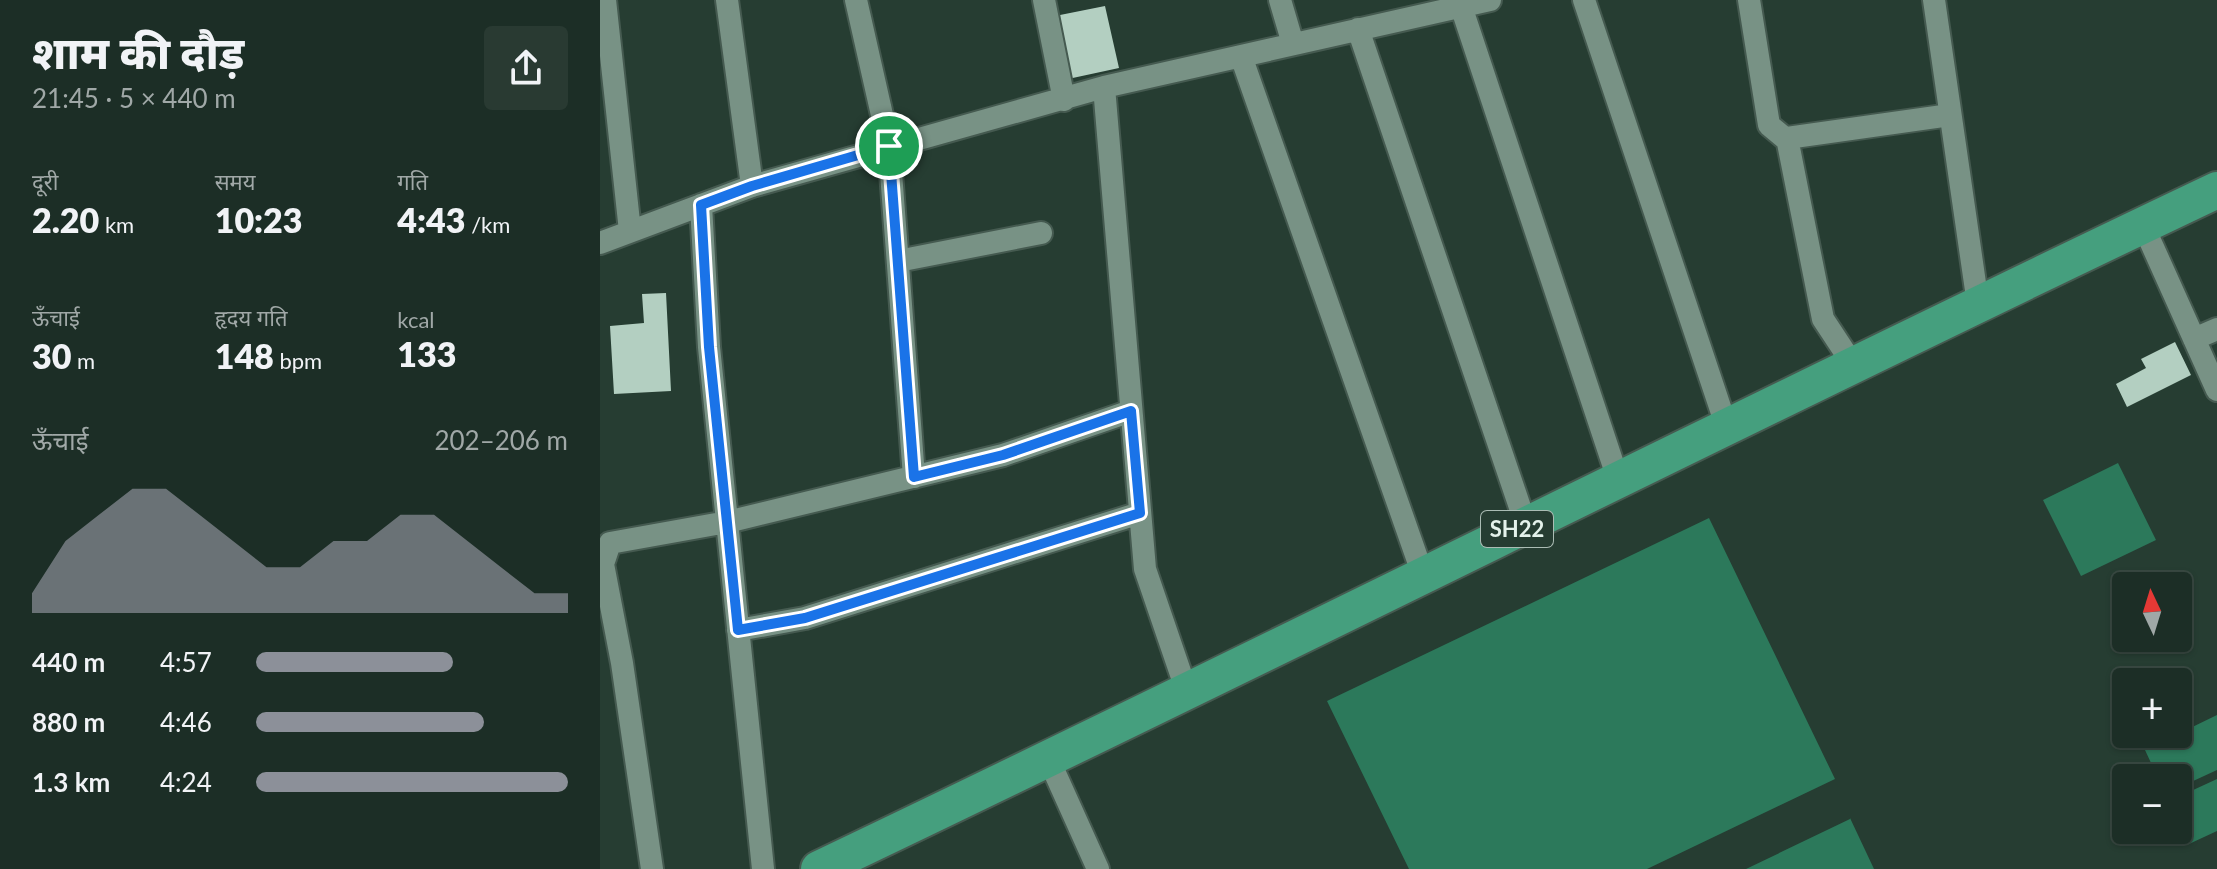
<!DOCTYPE html>
<html lang="hi">
<meta charset="utf-8">
<style>
:root{--surface:#1c2e26;--page:#293a32;--text:#f1f3f6;--muted:#a0a8a7;--line:#3a4a43;--accent:#8c9099}
body{margin:0;font-family:Lato,"Noto Sans Devanagari",sans-serif;background:var(--page);color:var(--text);height:100vh;display:flex;flex-direction:column;font-size:30px;white-space:nowrap}
*{box-sizing:border-box;margin:0}
p{font-size:26px;color:var(--muted)}
.icon{flex:none;width:44px;height:44px;fill:none;stroke:currentColor;stroke-width:2;stroke-linecap:round;stroke-linejoin:round}
.map{position:relative;flex:1;overflow:hidden}
.panel{display:flex;flex-direction:column;background:var(--surface);width:600px}
.panel>*{flex:none}
.needle{width:52px;rotate:356deg}
.buttons{position:absolute;left:1512px;top:572px;display:grid;gap:16px}
.buttons a{display:grid;place-items:center;width:80px;height:80px;border-radius:8px;background:var(--surface);box-shadow:0 2px 6px #0004,0 0 0 2px var(--line);font-size:40px}
.pin{position:absolute;display:grid;place-items:center;width:68px;height:68px;color:#fff;margin:-34px;border:4px solid #fff;border-radius:50%;box-shadow:0 2px 8px #0007}
.round{display:grid;place-items:center;flex:none;width:84px;height:84px;border-radius:8px;background:var(--page)}
.summary{display:flex;align-items:center;justify-content:space-between;height:136px;padding:0 32px}
h1{font-size:44px;font-weight:800;line-height:60px}
.metrics{display:grid;grid-template-columns:repeat(3,1fr);gap:12px;height:136px;padding:8px 32px}
.metrics div{display:grid;align-content:center}
.metrics b{font-size:34px;font-weight:800}
.metrics small{font-size:22px;font-weight:400}
.metrics p{font-size:22px}
.chart{height:224px;padding:16px 32px}
.chart p{display:flex;justify-content:space-between}
.chart svg{width:100%;height:144px;margin-top:8px;fill:var(--accent);opacity:.7}
ul{padding:0 32px;list-style:none;font-size:26px}
li{display:grid;grid-template-columns:128px 96px 1fr;align-items:center;height:60px}
li i{height:20px;border-radius:10px;background:var(--accent)}
main{display:flex;flex:1;min-height:0}
.map>svg:first-child{display:block}
</style>
<main>
<section class="panel">
<div class="summary"><div><h1>शाम की दौड़</h1><p>21:45 · 5 × 440 m</p></div><a class="round"><svg class="icon" aria-label="share" viewBox="0 0 24 24"><path d="M12 15V3M7 8l5-5 5 5M5 13v7h14v-7"/></svg></a></div>
<div class="metrics">
<div><p>दूरी</p><b>2.20<small> km</small></b></div>
<div><p>समय</p><b>10:23</b></div>
<div><p>गति</p><b>4:43<small> /km</small></b></div>
</div>
<div class="metrics">
<div><p>ऊँचाई</p><b>30<small> m</small></b></div>
<div><p>हृदय गति</p><b>148<small> bpm</small></b></div>
<div><p>kcal</p><b>133</b></div>
</div>
<div class="chart"><p><span>ऊँचाई</span>202–206 m</p>
<svg viewBox="0 0 160 44" preserveAspectRatio="none"><path d="M0 44V38L10 22L20 14L30 6L40 6L50 14L60 22L70 30L80 30L90 22L100 22L110 14L120 14L130 22L140 30L150 38L160 38V44z"/></svg>
</div>
<ul>
<li><b>440 m</b>4:57<i style="width:63%"></i></li>
<li><b>880 m</b>4:46<i style="width:73%"></i></li>
<li><b>1.3 km</b>4:24<i style="width:100%"></i></li>
</ul>
</section>
<div class="map">
<svg width="1617" height="869" viewBox="0 0 1617 869">
<rect width="100%" height="100%" fill="#263d32"/>
<path fill="#2c795b" d="M 1518,463 L 1556,540 L 1481,576 L 1443,500 Z
M 1109,518 L 1235,779 L 1047,869 L 809,869 L 727,701 Z
M 1617,715 L 1617,770 L 1578,788 L 1578,778 L 1558,778 L 1545,750 Z
M 1617,779 L 1617,831 L 1589,844 L 1578,820 L 1578,797 Z
M 1250,818 L 1274,869 L 1146,869 L 1250,819 Z"/>
<path fill="#b3cfc1" d="M 505,6 L 519,68 L 468,79 L 455,16 Z
M 66,293 L 71,391 L 14,394 L 10,326 L 44,323 L 42,294 Z
M 1575,342 L 1591,375 L 1527,407 L 1516,384 L 1546,368 L 1541,359 Z"/>
<g fill="none" stroke-linecap="round" stroke-linejoin="round">
<g stroke="#455a50" stroke-width="26">
<path id="street" d="M 5,0 L 30,231
M 127,0 L 152,186
M 256,0 L 289,146 L 314,477
M 444,0 L 464,100
M 680,0 L 693,44
M 984,0 L 1126,425
M 1149,0 L 1169,125 L 1187,140
M 1334,0 L 1378,304
M 861,6 L 1018,479
M 758,29 L 926,525
M 641,56 L 823,575
M 504,87 L 545,569 L 587,692
M 101,205 L 109,347 L 163,869
M 1543,225 L 1617,390
M 0,243 L 152,186 L 504,87 L 890,0
M 298,261 L 441,233
M 1594,339 L 1617,329
M 1252,363 L 1223,319 L 1187,138 L 1350,115
M 138,630 L 205,618 L 540,513
M 449,760 L 498,869
M 52,869 L 22,663 L 3,564 L 10,543 L 127,522 L 403,455 L 531,411"/>
</g>
<g stroke="#455a50" stroke-width="40">
<path id="primary" d="M 219,869 C 687,646 1149,412 1617,190"/>
</g>
<use href="#street" stroke="#789285" stroke-width="22"/>
<use href="#primary" stroke="#459f7e" stroke-width="36"/>
</g>
<g fill="none" stroke-linecap="round" stroke-linejoin="round">
<g stroke="#fff" stroke-width="16">
<path id="route" d="M 289,146 L 314,477 L 403,455 L 531,411 L 540,513 L 205,618 L 138,630 L 109,347 L 101,205 L 152,186 Z"/>
</g>
<use href="#route" stroke="#1a73e8" stroke-width="10"/>
</g>
<g text-anchor="middle" stroke-width="8" stroke-linejoin="round" paint-order="stroke">
<rect fill="#263d32" stroke="#abbcb4" stroke-width="2" x="881" y="511" width="72" height="36" rx="6"/>
<g font-size="22" font-weight="bold" fill="#e4f2eb">
<text x="917" y="537">SH22</text>
</g>
</g>
</svg>
<div class="buttons">
<a><svg class="needle" viewBox="-14 -14 28 28"><path d="M0-13l5 13h-10z" fill="#e53935"/><path d="M0 13l5-13h-10z" fill="#a0a8a7"/></svg></a>
<a>+</a>
<a>−</a>
</div>
<div class="pin" style="left:289px;top:146px;background:#1e9e55"><svg class="icon" aria-label="arrive" viewBox="0 0 24 24"><path d="M6 21V4h12l-3 4 3 4H6"/></svg></div>
</div>
</main>
